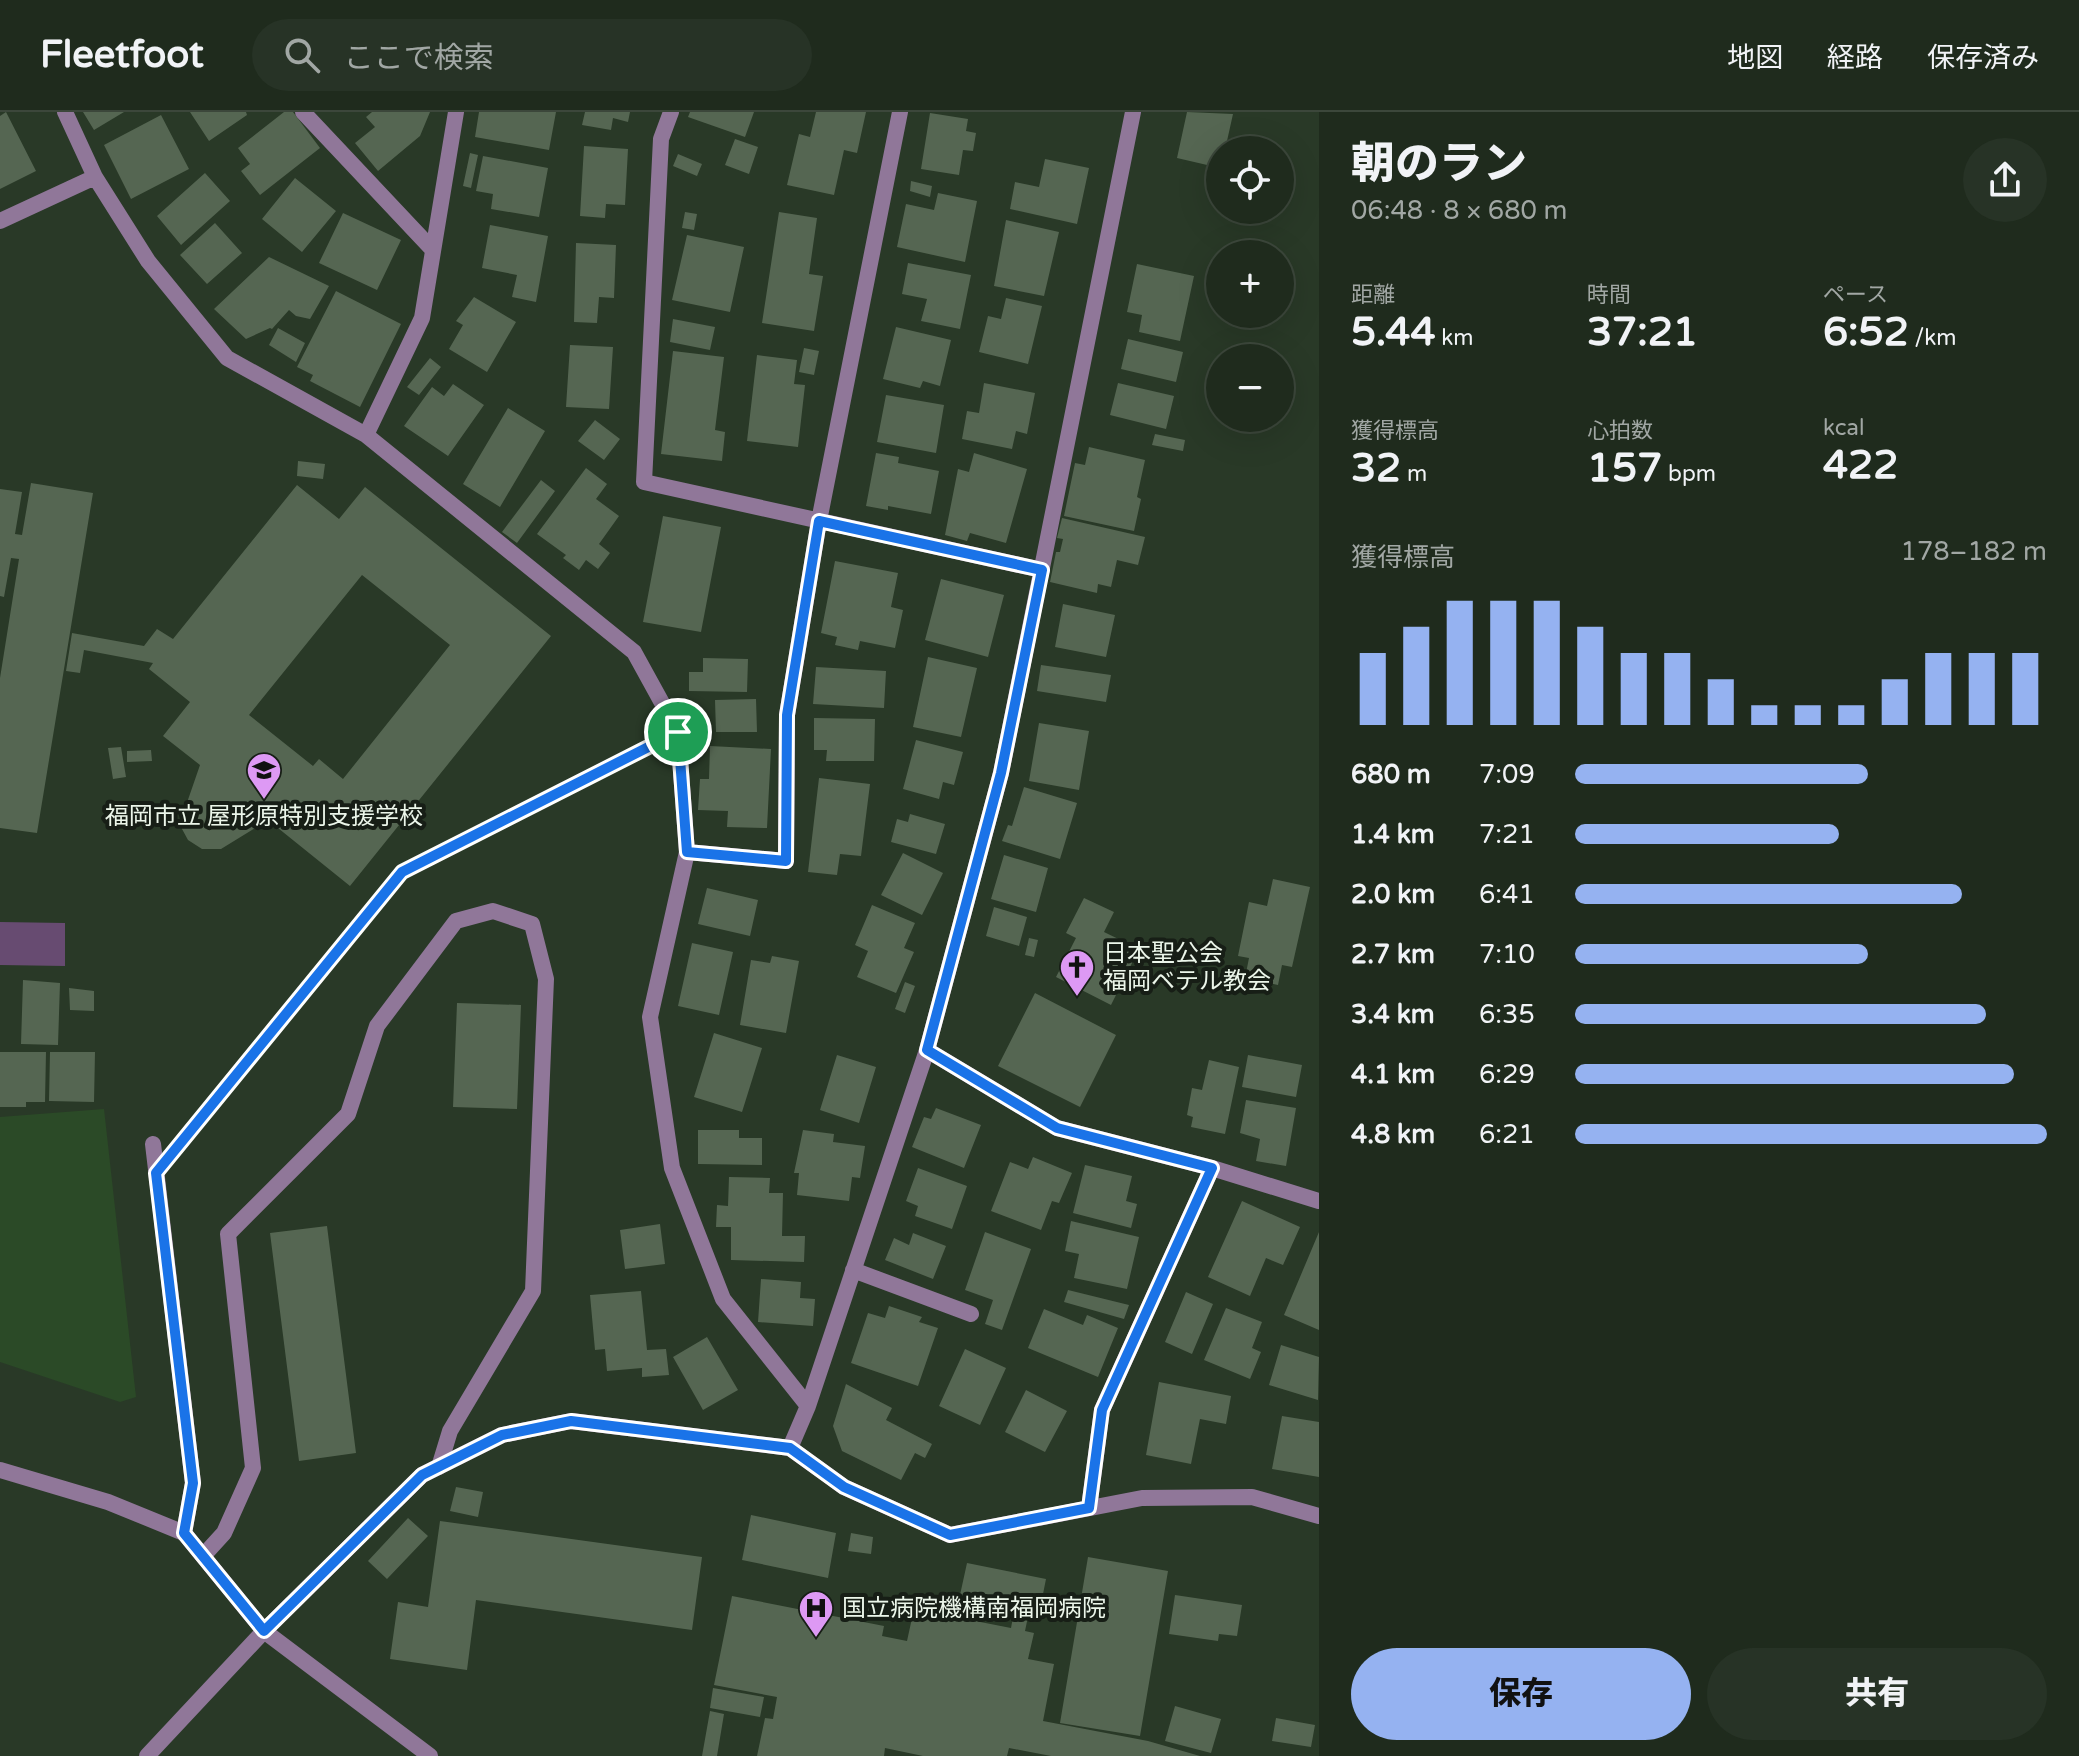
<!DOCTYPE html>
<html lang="ja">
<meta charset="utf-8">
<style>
:root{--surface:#1f2b1d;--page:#273326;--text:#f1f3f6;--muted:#a1a7a4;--line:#3c473b;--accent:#95b2f1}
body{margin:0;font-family:"Varela Round","Noto Sans JP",sans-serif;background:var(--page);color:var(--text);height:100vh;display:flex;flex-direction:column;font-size:30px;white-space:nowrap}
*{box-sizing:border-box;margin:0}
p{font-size:26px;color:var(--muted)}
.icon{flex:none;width:44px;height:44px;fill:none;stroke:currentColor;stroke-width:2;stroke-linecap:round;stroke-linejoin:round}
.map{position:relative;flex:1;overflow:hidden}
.drawer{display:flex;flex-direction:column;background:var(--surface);width:760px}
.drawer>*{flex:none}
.tools{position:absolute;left:1206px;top:24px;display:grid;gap:16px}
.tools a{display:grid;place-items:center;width:88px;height:88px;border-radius:50%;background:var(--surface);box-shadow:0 8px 32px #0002,0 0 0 2px var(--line);font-size:40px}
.pin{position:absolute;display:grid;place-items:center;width:68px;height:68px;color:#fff;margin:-34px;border:4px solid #fff;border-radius:50%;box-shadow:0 2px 8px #0007}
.round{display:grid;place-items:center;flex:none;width:84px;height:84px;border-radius:42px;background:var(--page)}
.overview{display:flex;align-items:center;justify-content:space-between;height:136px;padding:0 32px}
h1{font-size:44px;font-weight:800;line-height:60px}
.metrics{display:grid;grid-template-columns:repeat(3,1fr);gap:12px;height:136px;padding:8px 32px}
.metrics div{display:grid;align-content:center}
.metrics b{font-size:40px;font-weight:800}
.metrics small{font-size:22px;font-weight:400}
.metrics p{font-size:22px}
.chart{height:224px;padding:16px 32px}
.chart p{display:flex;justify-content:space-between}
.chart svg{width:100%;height:144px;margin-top:8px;stroke:var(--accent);stroke-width:6}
.primary-button{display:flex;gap:16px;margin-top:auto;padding:16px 32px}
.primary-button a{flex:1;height:92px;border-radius:48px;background:var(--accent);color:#111;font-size:32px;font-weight:800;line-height:92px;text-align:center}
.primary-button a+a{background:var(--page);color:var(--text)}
ul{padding:0 32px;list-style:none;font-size:26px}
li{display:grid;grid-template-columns:128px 96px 1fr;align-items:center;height:60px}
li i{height:20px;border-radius:10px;background:var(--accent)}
header{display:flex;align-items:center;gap:48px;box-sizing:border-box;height:112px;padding:0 40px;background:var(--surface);border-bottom:2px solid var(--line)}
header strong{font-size:38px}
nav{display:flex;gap:44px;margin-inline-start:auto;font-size:28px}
.search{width:560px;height:72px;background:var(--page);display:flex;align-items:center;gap:20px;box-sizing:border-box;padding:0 28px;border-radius:44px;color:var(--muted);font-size:30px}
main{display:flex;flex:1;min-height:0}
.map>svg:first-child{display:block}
</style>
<header>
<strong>Fleetfoot</strong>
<div class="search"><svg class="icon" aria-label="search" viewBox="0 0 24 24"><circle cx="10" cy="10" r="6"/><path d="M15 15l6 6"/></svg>ここで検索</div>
<nav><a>地図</a><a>経路</a><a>保存済み</a></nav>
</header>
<main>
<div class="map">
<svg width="1319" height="1644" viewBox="0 0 1319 1644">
<rect width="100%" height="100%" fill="#293927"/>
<path fill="#2b4a27" d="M 104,997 L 136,1285 L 120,1290 L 0,1250 L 0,1005 Z"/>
<path fill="#674b71" d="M 0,810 L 65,811 L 65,854 L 0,853 Z"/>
<path fill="#556652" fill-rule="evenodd" d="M 6,0 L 36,59 L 0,77 L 0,4 Z
M 83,0 L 124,0 L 94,18 Z
M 190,0 L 246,0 L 247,3 L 209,29 Z
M 284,0 L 293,0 L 320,36 L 260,83 L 241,59 L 250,52 L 238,36 Z
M 372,0 L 430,0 L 420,24 L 378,59 L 355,31 L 375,15 L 366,5 Z
M 479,0 L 556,0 L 549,38 L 475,25 Z
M 585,0 L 630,0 L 628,10 L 613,6 L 611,18 L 582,13 Z
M 690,0 L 754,0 L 745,25 L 688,5 Z
M 816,0 L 866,0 L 857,41 L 844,38 L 834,83 L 787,73 L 799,22 L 810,25 Z
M 1187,0 L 1233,2 L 1225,38 L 1220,38 L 1220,56 L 1177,46 Z
M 930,1 L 968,7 L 966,19 L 976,21 L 973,39 L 963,38 L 959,63 L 921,57 Z
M 161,3 L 189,57 L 131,87 L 104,33 Z
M 735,27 L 758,35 L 749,62 L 725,53 Z
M 584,34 L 628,37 L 625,93 L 606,92 L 605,106 L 580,104 Z
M 470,41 L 478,43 L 471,76 L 463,74 Z
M 678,42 L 702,52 L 697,64 L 673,54 Z
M 483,44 L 548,56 L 539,105 L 491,97 L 493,82 L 476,79 Z
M 1045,47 L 1089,56 L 1077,112 L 1010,97 L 1015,70 L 1039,75 Z
M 205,61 L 230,89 L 181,133 L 157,104 Z
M 295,66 L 336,99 L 302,140 L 262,107 Z
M 911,69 L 932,74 L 930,85 L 910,79 Z
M 938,81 L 977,89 L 965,150 L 897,135 L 906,92 L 934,98 Z
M 685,100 L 697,102 L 694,118 L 682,116 Z
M 779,100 L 817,106 L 809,162 L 823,164 L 814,219 L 762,211 Z
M 343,101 L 401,128 L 377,178 L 319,151 Z
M 1006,108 L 1059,120 L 1044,184 L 994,174 Z
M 215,111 L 242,141 L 207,172 L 180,143 Z
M 490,113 L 548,124 L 536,190 L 512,185 L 517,163 L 482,156 Z
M 687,123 L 744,135 L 730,200 L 672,188 Z
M 576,131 L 616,133 L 614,186 L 599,185 L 597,211 L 574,210 Z
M 269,145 L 329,174 L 310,207 L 296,204 L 289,198 L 272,217 L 270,216 L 246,227 L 214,197 Z
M 908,151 L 971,163 L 960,217 L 921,209 L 927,187 L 902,182 Z
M 1137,152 L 1194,164 L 1180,229 L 1139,220 L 1142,203 L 1127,200 Z
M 336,179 L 401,212 L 360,295 L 310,269 L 313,263 L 297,255 Z
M 474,185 L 516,210 L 487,260 L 449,237 L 463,213 L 456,209 Z
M 1006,186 L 1042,194 L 1028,252 L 979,240 L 988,204 L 1001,207 Z
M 673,207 L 715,215 L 710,238 L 670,230 Z
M 896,215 L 951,228 L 940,274 L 923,269 L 920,276 L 883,267 Z
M 278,216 L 305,231 L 296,250 L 269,233 Z
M 1128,227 L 1183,240 L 1176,270 L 1121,257 Z
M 570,233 L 613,235 L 609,297 L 566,295 Z
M 804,236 L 819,239 L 814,263 L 799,260 Z
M 673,239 L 724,245 L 715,318 L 725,320 L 722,349 L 661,342 Z
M 757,243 L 797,248 L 794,272 L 805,273 L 798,335 L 747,329 Z
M 430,246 L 441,255 L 419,283 L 407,275 Z
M 984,271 L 1035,281 L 1027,322 L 1016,319 L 1012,337 L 962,327 L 967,299 L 979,301 Z
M 1118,271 L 1174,284 L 1166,317 L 1110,303 Z
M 453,272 L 484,293 L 448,344 L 404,314 L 432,275 L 444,284 Z
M 886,283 L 944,293 L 936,341 L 877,330 Z
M 508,296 L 545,319 L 500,395 L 463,372 Z
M 595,308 L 620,327 L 604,348 L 578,329 Z
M 1155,322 L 1185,328 L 1183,339 L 1152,333 Z
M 1089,335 L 1145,348 L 1137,385 L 1141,387 L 1134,419 L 1064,404 L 1075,351 L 1085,353 Z
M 876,341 L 899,345 L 898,351 L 939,359 L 931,402 L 888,394 L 888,398 L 866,394 Z
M 974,341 L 1027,357 L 1006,431 L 970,421 L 967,429 L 945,423 L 958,357 L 969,360 Z
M 298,349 L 325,352 L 323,367 L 297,364 Z
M 586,356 L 607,372 L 596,387 L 619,404 L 599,432 L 610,441 L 598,457 L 586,448 L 579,458 L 563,446 L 566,443 L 537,422 Z
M 541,368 L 555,379 L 517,431 L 502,420 Z
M 31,371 L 93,381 L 37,721 L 0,716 L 0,566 L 19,447 L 11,446 L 4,485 L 0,484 L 0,377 L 22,380 L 15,422 L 22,423 Z
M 297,373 L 339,407 L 365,375 L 551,524 L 350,774 L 268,708 L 221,737 L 202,737 L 188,728 L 182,717 L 181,708 L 200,653 L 163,624 L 190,590 L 149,557 L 153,551 L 84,538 L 80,561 L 66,559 L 72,521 L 144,534 L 157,517 L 173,527 ZM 362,463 L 450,533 L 343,667 L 319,647 L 313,654 L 249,603 Z
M 663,404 L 721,415 L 701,520 L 643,510 Z
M 1062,406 L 1145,425 L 1138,453 L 1117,448 L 1111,475 L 1098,472 L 1097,481 L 1050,470 L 1056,440 L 1060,440 L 1063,427 L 1057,426 Z
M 835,449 L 898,461 L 891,495 L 903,498 L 895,536 L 860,529 L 858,538 L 835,533 L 837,525 L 821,521 Z
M 941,467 L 1004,483 L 988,545 L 925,528 Z
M 1063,492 L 1115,503 L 1106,545 L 1055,535 Z
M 928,545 L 977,556 L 961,625 L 913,615 Z
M 703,546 L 748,547 L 747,580 L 689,579 L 689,560 L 703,560 Z
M 1041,553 L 1111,563 L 1106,590 L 1037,579 Z
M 816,555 L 886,559 L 884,596 L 813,592 Z
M 756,587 L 757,620 L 716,620 L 715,588 Z
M 814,606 L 875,607 L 874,649 L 826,649 L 827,638 L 814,638 Z
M 1039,611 L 1089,619 L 1079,678 L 1029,669 Z
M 916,628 L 963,640 L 954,673 L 943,670 L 939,687 L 903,677 Z
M 710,634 L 771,637 L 767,716 L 727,715 L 728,699 L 698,698 L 700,667 L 709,667 Z
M 121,635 L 126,665 L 113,667 L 108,636 Z
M 151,638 L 152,649 L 127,650 L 127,639 Z
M 819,666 L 870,672 L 861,744 L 840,742 L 837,763 L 808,760 Z
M 1024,675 L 1077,691 L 1060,747 L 1002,729 L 1008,713 L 1012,714 Z
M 910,702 L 945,712 L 936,742 L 891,730 L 897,707 L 908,710 Z
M 903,741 L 943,761 L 922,803 L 881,783 Z
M 1004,743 L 1048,756 L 1036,800 L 991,787 Z
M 1273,767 L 1310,775 L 1292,855 L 1282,853 L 1278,873 L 1245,866 L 1249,846 L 1238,844 L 1249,790 L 1267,794 Z
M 707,776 L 758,788 L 750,824 L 698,812 Z
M 1084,786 L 1114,800 L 1104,820 L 1139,837 L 1111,893 L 1056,865 L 1076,826 L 1066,821 Z
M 872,793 L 915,811 L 904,836 L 914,840 L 896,881 L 857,865 L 868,839 L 855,833 Z
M 994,795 L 1027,805 L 1019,834 L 986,824 Z
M 1029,826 L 1038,828 L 1034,845 L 1025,843 Z
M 692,831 L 733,840 L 719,903 L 678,894 Z
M 772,844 L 799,849 L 786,921 L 740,913 L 751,848 L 770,851 Z
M 23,868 L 60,871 L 58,933 L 21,932 Z
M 905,870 L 915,874 L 905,901 L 895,897 Z
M 69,876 L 94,879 L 94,899 L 70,898 Z
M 1035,881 L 1116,923 L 1080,995 L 998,954 Z
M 457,891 L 521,893 L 517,997 L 453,995 Z
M 714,921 L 762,936 L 742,1000 L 694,985 Z
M 0,940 L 46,940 L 45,990 L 26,990 L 26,995 L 0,995 Z
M 50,940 L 95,940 L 94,990 L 49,989 Z
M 837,943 L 876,955 L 859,1011 L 820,998 Z
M 1248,943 L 1302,953 L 1296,985 L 1242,975 Z
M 1209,948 L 1239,955 L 1225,1022 L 1191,1015 L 1193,1005 L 1187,1003 L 1192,976 L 1202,978 Z
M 1246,988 L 1296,996 L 1286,1054 L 1256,1049 L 1260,1027 L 1240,1021 Z
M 936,996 L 981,1013 L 964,1056 L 912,1035 L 924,1005 L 931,1007 Z
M 698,1018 L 739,1018 L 739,1026 L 762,1026 L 762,1053 L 698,1052 Z
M 803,1018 L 834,1022 L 833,1030 L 865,1034 L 860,1066 L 852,1065 L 849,1089 L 797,1083 L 799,1061 L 794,1061 Z
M 1033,1045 L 1072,1061 L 1059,1091 L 1052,1089 L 1041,1118 L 991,1099 L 1010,1050 L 1028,1057 Z
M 1085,1053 L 1132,1064 L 1126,1089 L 1137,1092 L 1131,1116 L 1073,1101 Z
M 918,1056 L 967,1074 L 952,1117 L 915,1104 L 918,1094 L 906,1089 Z
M 729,1065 L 770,1066 L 769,1081 L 783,1081 L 782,1124 L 805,1124 L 804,1150 L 731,1148 L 731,1115 L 716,1115 L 717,1093 L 728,1094 Z
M 1242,1089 L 1300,1115 L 1283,1153 L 1266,1146 L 1250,1184 L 1208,1165 Z
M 1071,1109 L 1139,1125 L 1127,1177 L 1074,1166 L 1079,1142 L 1065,1139 Z
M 660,1112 L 665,1152 L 625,1157 L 620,1118 Z
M 327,1114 L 356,1341 L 299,1349 L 270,1121 Z
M 985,1120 L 1031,1137 L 1002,1218 L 985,1212 L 993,1188 L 965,1178 Z
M 1319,1120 L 1319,1218 L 1284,1203 Z
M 913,1121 L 946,1134 L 933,1167 L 885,1148 L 894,1126 L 909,1133 Z
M 761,1167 L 801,1170 L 800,1186 L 815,1187 L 813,1214 L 758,1210 Z
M 1068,1178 L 1129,1193 L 1124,1207 L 1064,1190 Z
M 641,1179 L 647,1238 L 666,1237 L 669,1263 L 642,1265 L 642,1256 L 607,1259 L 605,1237 L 595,1238 L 590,1183 Z
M 1186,1180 L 1213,1192 L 1192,1242 L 1165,1230 Z
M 889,1194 L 922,1205 L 919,1210 L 938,1216 L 918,1274 L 851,1251 L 868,1201 L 885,1206 Z
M 1226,1196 L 1262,1210 L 1252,1236 L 1261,1240 L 1250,1267 L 1204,1248 Z
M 1044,1197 L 1083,1213 L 1087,1203 L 1118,1216 L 1098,1265 L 1028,1236 Z
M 707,1225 L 738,1278 L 703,1298 L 673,1245 Z
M 1281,1233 L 1319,1245 L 1318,1288 L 1269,1273 Z
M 965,1237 L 1006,1256 L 980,1313 L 939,1294 Z
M 1159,1270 L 1231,1284 L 1226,1312 L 1200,1307 L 1191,1352 L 1146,1343 Z
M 846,1272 L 892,1296 L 886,1308 L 932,1332 L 925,1346 L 915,1341 L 901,1368 L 842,1339 L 833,1314 Z
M 1026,1278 L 1067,1299 L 1045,1340 L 1005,1320 Z
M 1282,1304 L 1319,1310 L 1319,1365 L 1272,1357 Z
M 456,1375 L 483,1380 L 478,1405 L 450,1399 Z
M 751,1403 L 836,1421 L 828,1466 L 742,1448 Z
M 408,1406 L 428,1424 L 387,1467 L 368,1449 Z
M 440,1409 L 702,1445 L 692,1518 L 476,1488 L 467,1558 L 390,1547 L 398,1490 L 428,1495 Z
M 851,1421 L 873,1425 L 871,1442 L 848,1439 Z
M 1088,1445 L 1168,1459 L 1140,1624 L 1060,1611 Z
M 967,1451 L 1046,1467 L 1040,1497 L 1030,1495 L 1025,1519 L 1034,1521 L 1028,1547 L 1054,1552 L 1043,1609 L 1148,1629 L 1200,1644 L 1051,1644 L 1009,1636 L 1007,1644 L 923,1644 L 885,1636 L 884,1644 L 757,1644 L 765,1606 L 773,1607 L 777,1585 L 714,1573 L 732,1484 L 884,1514 L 882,1524 L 907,1529 L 914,1497 L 1011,1516 L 1015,1494 L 960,1483 Z
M 1175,1483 L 1242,1493 L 1237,1524 L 1219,1522 L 1218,1529 L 1169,1522 Z
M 713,1576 L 764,1585 L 760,1605 L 710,1596 Z
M 1175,1594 L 1221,1607 L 1211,1641 L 1165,1629 Z
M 710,1599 L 724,1602 L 717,1644 L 702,1644 Z
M 1276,1606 L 1315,1613 L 1311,1635 L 1272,1629 Z"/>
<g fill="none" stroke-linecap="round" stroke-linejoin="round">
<path stroke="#849182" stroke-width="5" stroke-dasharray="4 4" stroke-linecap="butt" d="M 182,1029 L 402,760 L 650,635"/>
<path stroke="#907799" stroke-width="16" d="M 203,1444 L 224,1421 L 253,1356 L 228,1122 L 348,1002 L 377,914 L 456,809 L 493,799 L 532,812 L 546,867 L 533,1179 L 450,1319 L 439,1355
M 264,1519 L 430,1644"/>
<path stroke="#907799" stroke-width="16" d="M 65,0 L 95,65 L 148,149 L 227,246 L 366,323 L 634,540 L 678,620 L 687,740 L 650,905 L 672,1056 L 723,1187 L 808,1294 L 790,1336
M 303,0 L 432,137
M 671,0 L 661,27 L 644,370 L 1042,458
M 0,109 L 95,65
M 366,323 L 422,206 L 456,0
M 687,740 L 786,749 L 787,603 L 819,409 L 900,0
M 927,938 L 1001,661 L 1133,0
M 153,1032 L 193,1371 L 184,1421
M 853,1158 L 971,1202
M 808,1294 L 927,938 L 1057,1016 L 1212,1056 L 1319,1089
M 0,1358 L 108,1390 L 184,1421 L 264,1519
M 1089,1396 L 1102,1298 L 1212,1056
M 147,1644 L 264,1519 L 422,1363 L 502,1323 L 571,1309 L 790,1336 L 844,1375 L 950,1423 L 1142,1386 L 1252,1385 L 1319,1404"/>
</g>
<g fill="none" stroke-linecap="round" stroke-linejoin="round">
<g stroke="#fff" stroke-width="16">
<path id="route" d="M 819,409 L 1042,458 L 1001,661 L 927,938 L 1057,1016 L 1212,1056 L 1102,1298 L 1089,1396 L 950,1423 L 844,1375 L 790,1336 L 571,1309 L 502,1323 L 422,1363 L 264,1519 L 184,1421 L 193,1371 L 156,1061 L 402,760 L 678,620 L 687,740 L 786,749 L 787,603 Z"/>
</g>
<use href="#route" stroke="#1a73e8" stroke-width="10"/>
</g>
<defs>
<g id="school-pin" transform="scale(1.8)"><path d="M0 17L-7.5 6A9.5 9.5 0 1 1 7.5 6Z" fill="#dd99f4" stroke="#171e16"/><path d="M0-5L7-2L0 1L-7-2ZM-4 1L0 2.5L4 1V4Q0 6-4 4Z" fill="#111"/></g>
<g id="church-pin" transform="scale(1.8)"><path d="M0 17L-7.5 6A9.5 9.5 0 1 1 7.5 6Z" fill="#dd99f4" stroke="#171e16"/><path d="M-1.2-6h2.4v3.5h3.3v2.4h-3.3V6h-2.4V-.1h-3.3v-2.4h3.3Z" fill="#111"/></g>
<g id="hospital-pin" transform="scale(1.8)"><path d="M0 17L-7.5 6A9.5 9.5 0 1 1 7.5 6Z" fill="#dd99f4" stroke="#171e16"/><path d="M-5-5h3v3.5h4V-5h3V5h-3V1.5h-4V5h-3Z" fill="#111"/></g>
</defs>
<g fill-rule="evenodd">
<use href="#school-pin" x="264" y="658"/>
<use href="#church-pin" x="1077" y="855"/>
<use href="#hospital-pin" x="816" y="1496"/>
</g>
<g text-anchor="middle" stroke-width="8" stroke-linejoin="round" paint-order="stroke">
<g font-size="24" fill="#ecf6ea" stroke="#171e16" text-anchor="start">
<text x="264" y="712" text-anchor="middle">福岡市立 屋形原特別支援学校</text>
<text x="1103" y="849">日本聖公会<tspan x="1103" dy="28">福岡ベテル教会</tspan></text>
<text x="842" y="1504">国立病院機構南福岡病院</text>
</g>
</g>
</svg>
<div class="tools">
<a><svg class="icon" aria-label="locate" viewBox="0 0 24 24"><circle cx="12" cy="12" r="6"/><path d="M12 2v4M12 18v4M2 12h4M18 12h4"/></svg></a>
<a>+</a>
<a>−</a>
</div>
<div class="pin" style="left:678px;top:620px;background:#1e9e55"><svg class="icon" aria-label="arrive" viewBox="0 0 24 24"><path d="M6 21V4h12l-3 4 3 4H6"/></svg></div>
</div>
<section class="drawer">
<div class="overview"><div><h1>朝のラン</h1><p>06:48 · 8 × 680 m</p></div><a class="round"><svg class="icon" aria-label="share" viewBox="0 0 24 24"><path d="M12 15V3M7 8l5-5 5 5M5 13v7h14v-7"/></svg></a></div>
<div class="metrics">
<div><p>距離</p><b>5.44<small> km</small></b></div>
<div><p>時間</p><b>37:21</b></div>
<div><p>ペース</p><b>6:52<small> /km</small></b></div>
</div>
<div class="metrics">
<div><p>獲得標高</p><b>32<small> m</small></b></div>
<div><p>心拍数</p><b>157<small> bpm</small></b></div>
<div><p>kcal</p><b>422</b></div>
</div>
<div class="chart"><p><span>獲得標高</span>178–182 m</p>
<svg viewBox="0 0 160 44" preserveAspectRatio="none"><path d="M5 44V22M15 44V14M25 44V6M35 44V6M45 44V6M55 44V14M65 44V22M75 44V22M85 44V30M95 44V38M105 44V38M115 44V38M125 44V30M135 44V22M145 44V22M155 44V22"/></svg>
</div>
<ul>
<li><b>680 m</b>7:09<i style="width:62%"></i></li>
<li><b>1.4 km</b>7:21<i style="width:56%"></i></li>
<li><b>2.0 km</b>6:41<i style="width:82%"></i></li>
<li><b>2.7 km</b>7:10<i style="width:62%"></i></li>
<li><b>3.4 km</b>6:35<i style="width:87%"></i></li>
<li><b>4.1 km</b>6:29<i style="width:93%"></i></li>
<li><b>4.8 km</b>6:21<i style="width:100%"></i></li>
</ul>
<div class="primary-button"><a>保存</a><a>共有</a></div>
</section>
</main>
